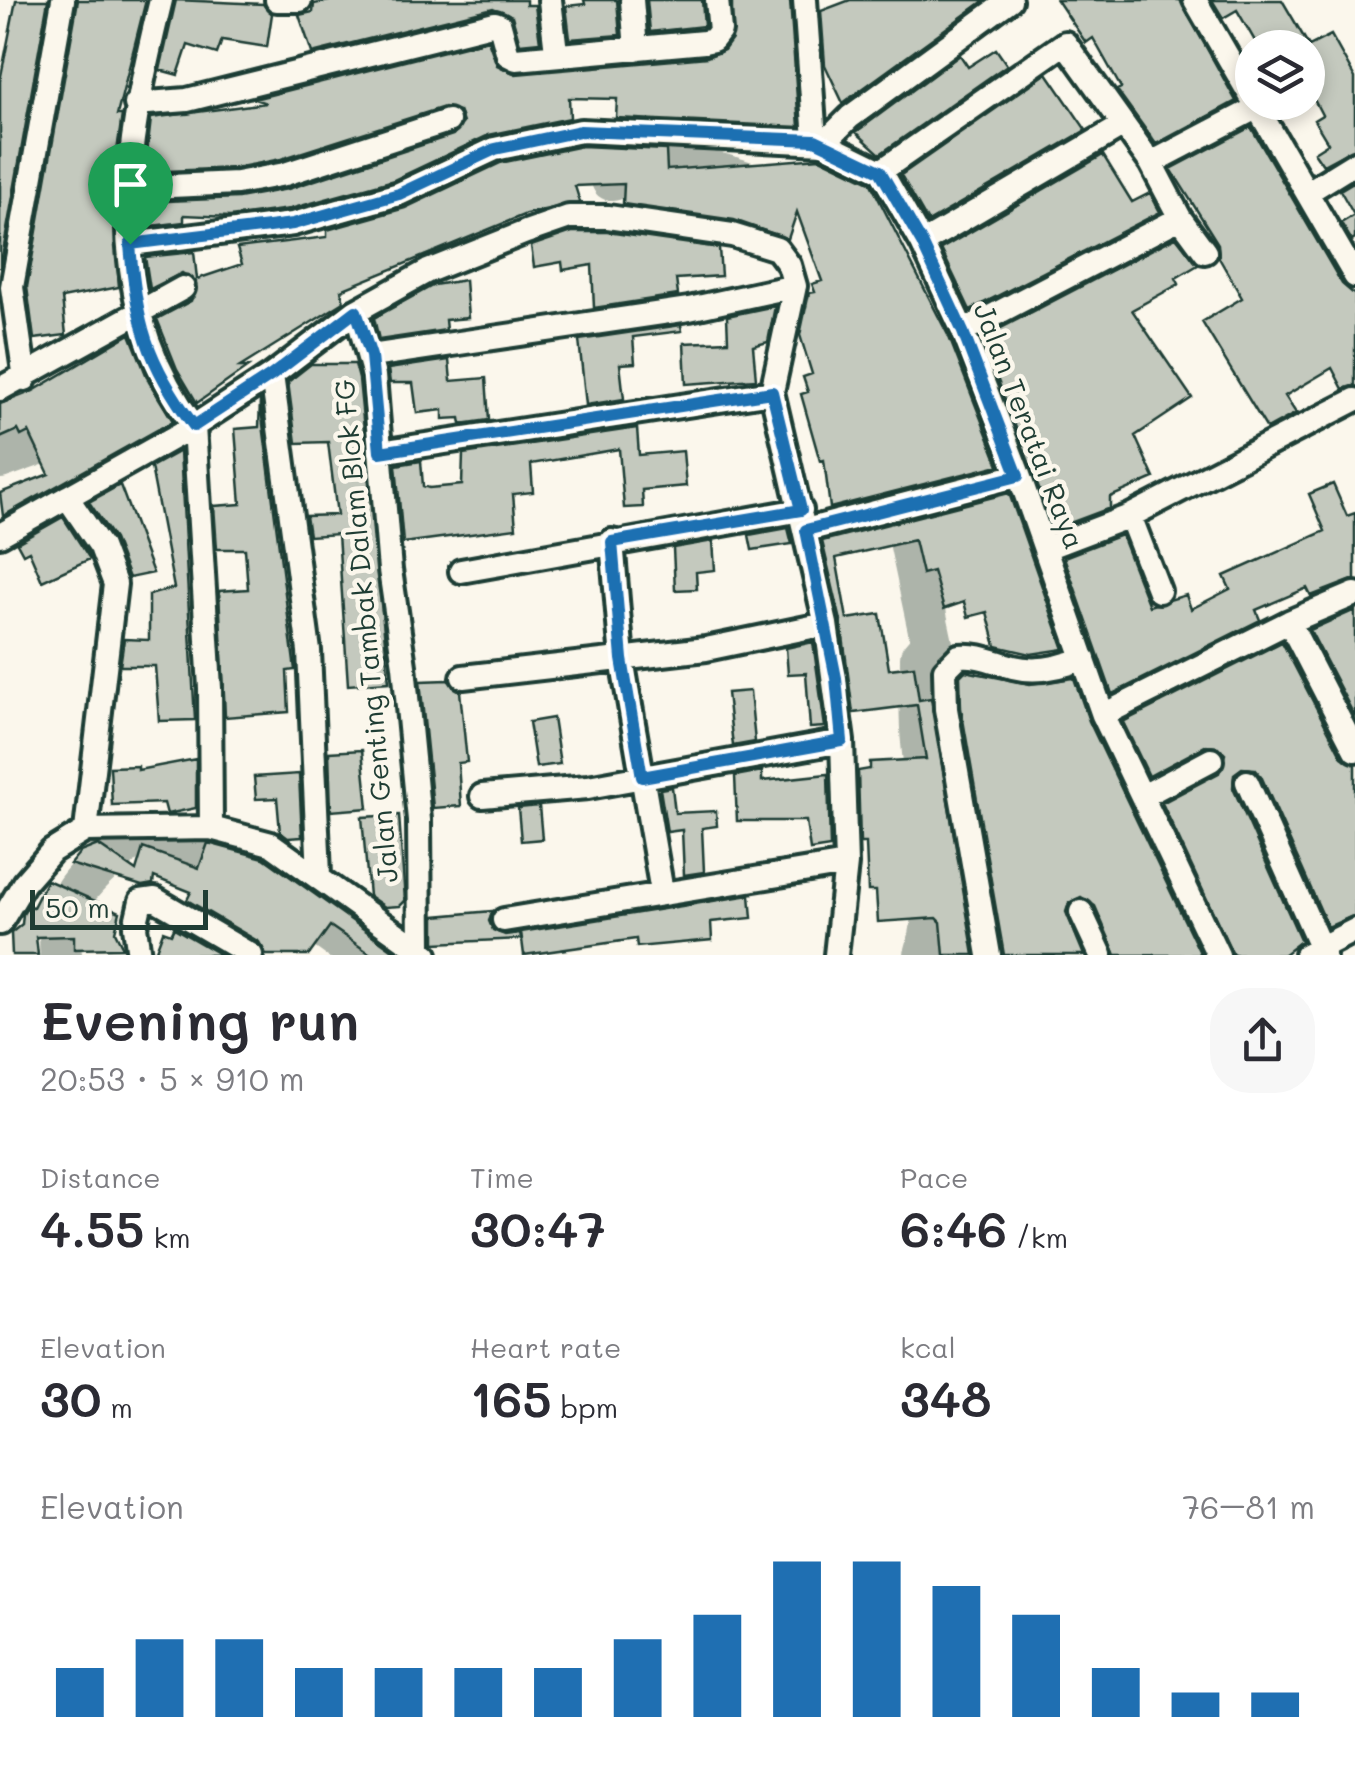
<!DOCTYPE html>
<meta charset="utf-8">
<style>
:root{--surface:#fff;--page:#f7f7f7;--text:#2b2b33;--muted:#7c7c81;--accent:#1f6fb2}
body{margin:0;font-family:Mali,sans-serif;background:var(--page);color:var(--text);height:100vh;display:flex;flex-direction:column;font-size:38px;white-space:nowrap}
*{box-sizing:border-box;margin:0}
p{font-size:32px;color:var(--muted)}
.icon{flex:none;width:55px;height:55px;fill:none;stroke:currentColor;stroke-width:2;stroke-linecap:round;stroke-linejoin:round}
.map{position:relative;height:955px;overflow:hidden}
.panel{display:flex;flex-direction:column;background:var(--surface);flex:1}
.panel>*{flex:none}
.tools{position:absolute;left:1235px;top:30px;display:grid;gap:20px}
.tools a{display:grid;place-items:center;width:90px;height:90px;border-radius:50%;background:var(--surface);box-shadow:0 5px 15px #0003;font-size:50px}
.scale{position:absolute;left:30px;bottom:25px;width:178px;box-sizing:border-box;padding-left:10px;border:5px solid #1f3d34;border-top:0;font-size:28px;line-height:35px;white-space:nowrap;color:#1f3d34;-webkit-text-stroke:8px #fbf7ec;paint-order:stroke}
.pin{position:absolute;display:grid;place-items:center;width:85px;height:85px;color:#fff;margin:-102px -42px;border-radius:50% 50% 50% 0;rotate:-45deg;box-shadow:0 0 10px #0007}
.pin .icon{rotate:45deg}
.round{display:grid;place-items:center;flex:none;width:105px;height:105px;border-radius:40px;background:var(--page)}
.head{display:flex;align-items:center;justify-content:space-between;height:170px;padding:0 40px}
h1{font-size:55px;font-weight:600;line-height:75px}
.figures{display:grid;grid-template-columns:repeat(3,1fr);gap:15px;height:170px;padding:10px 40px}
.figures div{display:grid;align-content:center}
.figures b{font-size:50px;font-weight:600}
.figures small{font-size:28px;font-weight:400}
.figures p{font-size:28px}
.chart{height:280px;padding:20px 40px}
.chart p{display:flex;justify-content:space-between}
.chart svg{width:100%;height:180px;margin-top:10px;stroke:var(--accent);stroke-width:6}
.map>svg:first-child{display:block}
</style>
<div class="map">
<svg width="1355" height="955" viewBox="0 0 1355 955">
<rect width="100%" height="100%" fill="#fbf7ec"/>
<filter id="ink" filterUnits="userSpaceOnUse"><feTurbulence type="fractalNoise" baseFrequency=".01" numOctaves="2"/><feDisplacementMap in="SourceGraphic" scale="20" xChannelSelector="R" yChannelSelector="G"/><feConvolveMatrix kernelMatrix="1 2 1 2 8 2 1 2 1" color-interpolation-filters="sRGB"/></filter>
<g filter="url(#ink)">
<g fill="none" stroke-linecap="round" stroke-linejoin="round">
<path stroke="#adb4aa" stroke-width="42" d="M 612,180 C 674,163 691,164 752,184
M 0,458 L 58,437 L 227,338
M 893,461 L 932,644 L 921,657 C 921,685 919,714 922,742 C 928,811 947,887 925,955
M 61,955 C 54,896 93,870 135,836 L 184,859 L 241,868 L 361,955"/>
</g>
<path fill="#c4c9be" stroke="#1f3d34" stroke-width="2.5" d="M 16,0 L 48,0 L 0,269 L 0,81 Z
M 78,0 L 146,0 L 117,115 L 122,115 L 112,188 L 119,287 L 62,298 L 66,335 L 34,339 L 27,287 Z
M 176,0 L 263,4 L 272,14 L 267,47 L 222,40 L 217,54 L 188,45 L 178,75 L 160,70 Z
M 334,0 L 526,0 L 526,5 L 535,5 L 540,42 L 520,44 L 512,16 L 493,8 L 312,53 L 299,15 L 313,12 L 314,4 Z
M 584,0 L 617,0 L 620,35 L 570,39 L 566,6 L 585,4 Z
M 647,0 L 702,0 L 704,26 L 650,32 Z
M 732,0 L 790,0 L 799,127 L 616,118 L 617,99 L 569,98 L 570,118 L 489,135 L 394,180 L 290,209 L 230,217 L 184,215 L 184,222 L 143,227 L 143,202 L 238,198 L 288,189 L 453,135 L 463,123 L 459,111 L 444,107 L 281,159 L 235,168 L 145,172 L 151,118 L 266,103 L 254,99 L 488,40 L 497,65 L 516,74 L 707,57 L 724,50 L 732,39 Z
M 850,0 L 985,0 L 843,103 L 825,65 L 821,11 Z
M 1057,0 L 1180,0 L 1236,101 L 1156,144 L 1117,90 L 1121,88 L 1093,38 L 1086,43 Z
M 1212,0 L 1282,0 L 1309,46 L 1331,35 L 1355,78 L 1355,148 L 1323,165 L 1314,152 L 1328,143 L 1314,120 L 1322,115 L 1308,88 L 1308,48 L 1259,48 L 1237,10 L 1223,18 Z
M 996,49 L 1007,65 L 880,154 L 856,132 L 960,55 L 968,67 Z
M 1047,73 L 1086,130 L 928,222 L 901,175 Z
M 1251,127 L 1342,284 L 1355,295 L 1355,385 L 1343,389 L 1332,368 L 1285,396 L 1296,413 L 1267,429 L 1202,322 L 1242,298 L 1219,258 L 1218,244 L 1171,169 Z
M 582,146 L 666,150 L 667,170 L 820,158 L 870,182 L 949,337 L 999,465 L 830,508 L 824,460 L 820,461 L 801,394 L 808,392 L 803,377 L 812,374 L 800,335 L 809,293 L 815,292 L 812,284 L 822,281 L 797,212 L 788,239 L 734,220 L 623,204 L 624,184 L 575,186 L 580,202 L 526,214 L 341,290 L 344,302 L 240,367 L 248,367 L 197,403 L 177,369 L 157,319 L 191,301 L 196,282 L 182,273 L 150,289 L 145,257 L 194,252 L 197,279 L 242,264 L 237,248 L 327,237 L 327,230 L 405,208 L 500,163 Z
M 1103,155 L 1132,202 L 1150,193 L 1160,212 L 970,310 L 941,249 Z
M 1355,181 L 1355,239 L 1352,241 L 1341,223 L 1354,215 L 1340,190 Z
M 572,232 L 607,232 L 719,248 L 721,276 L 676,279 L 678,295 L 594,308 L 592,265 L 563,270 L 562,262 L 534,267 L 531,246 Z
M 1176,237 L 1198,265 L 1176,278 L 1179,284 L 1132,310 L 1192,398 L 1135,436 L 1154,478 L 1110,497 L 1110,508 L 1054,529 L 982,338 Z
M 465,280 L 468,318 L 445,320 L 446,330 L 379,340 L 374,318 L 434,285 Z
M 775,306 L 768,342 L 753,346 L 756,379 L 686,384 L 684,343 L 728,341 L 727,316 Z
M 681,325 L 682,331 L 633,337 L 635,363 L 620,364 L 624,399 L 586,405 L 579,340 Z
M 130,334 L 149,382 L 173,421 L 3,516 L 0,493 L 49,474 L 29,432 L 21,436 L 18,430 L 0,438 L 0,404 L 33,391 Z
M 449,360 L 451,381 L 486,378 L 489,420 L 461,424 L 460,418 L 443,419 L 443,410 L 417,413 L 413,383 L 390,383 L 388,369 Z
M 311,364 L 355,364 L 359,379 L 389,682 L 348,685 L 338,534 L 309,536 L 306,516 L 337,515 L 328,442 L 296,443 L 288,382 Z
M 260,401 L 295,670 L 287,671 L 289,712 L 225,717 L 219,591 L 248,589 L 245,549 L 217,549 L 214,506 L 241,504 L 235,429 L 259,427 Z
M 637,428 L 639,455 L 683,451 L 686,486 L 642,490 L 643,507 L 624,508 L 619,449 L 531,464 L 533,492 L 513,494 L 516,528 L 403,543 L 396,465 L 421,461 L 423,486 L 429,488 L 462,485 L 463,454 Z
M 180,451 L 195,720 L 159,721 L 155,666 L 120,666 L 124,639 L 149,640 L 149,595 L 174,588 L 151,467 Z
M 1333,484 L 1347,516 L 1355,513 L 1355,579 L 1311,596 L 1307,588 L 1256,610 L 1260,620 L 1112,694 L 1064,557 L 1121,535 L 1149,606 L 1186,595 L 1191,609 L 1230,589 L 1224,576 L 1325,531 L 1309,494 Z
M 120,485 L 153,573 L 129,578 L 114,539 L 89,502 Z
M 1009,493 L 1064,649 L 1031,654 L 996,646 L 987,612 L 968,617 L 964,602 L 944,609 L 933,571 L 922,574 L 914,540 L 836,558 L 847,619 L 880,614 L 889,669 L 914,666 L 919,700 L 931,698 L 974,955 L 944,955 L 941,922 L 937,918 L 878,922 L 876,891 L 868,891 L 866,843 L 860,843 L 858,771 L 870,769 L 870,762 L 926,759 L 917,705 L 853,713 L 841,621 L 822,541 Z
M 63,517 L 90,559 L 42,581 L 29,551 L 23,554 L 17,543 Z
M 788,528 L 792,544 L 752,550 L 749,535 Z
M 713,541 L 715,570 L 696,572 L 697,589 L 675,590 L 673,548 Z
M 1355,610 L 1355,717 L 1310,630 Z
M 813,642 L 825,727 L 810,728 L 806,673 L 788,674 L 786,648 Z
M 1282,642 L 1342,757 L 1355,765 L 1355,915 L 1328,927 L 1261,776 L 1255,769 L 1242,768 L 1234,774 L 1233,788 L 1301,941 L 1283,955 L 1233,955 L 1162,803 L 1219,773 L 1225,754 L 1218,747 L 1205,746 L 1149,776 L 1123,722 Z
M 965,671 L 1030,684 L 1074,678 L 1089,721 L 1201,955 L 1116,955 L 1095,906 L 1081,897 L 1069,903 L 1066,912 L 1084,955 L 1004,955 L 961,708 L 960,676 Z
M 448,680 L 460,691 L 467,762 L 458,763 L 461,806 L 433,808 L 420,681 Z
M 750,691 L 755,742 L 733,746 L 727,693 Z
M 553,718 L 560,764 L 536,767 L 529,722 Z
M 362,750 L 368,808 L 331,811 L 329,752 Z
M 196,759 L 196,808 L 167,814 L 164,803 L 112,805 L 110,767 L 138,766 L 138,770 Z
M 762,771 L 762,781 L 828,774 L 830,847 L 810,850 L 806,821 L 737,821 L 735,776 Z
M 299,774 L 302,837 L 288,838 L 280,832 L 277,798 L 256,799 L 254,777 Z
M 672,787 L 675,813 L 716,811 L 717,826 L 702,828 L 704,872 L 684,875 L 682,830 L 667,832 L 660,789 Z
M 539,806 L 542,839 L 521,841 L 518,808 Z
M 399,815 L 405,901 L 400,906 L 385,907 L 369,896 L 362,817 Z
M 208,843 L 264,858 L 400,955 L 372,955 L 330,926 L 309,955 L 266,955 L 259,942 L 187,900 L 191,892 L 154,877 L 153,884 L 142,886 L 70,864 L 80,852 L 98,845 L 136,871 L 143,848 L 199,868 Z
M 47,880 L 120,912 L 115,932 L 123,948 L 74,949 L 74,936 L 36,937 L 38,955 L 12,955 L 11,933 L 22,924 L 23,914 L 28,906 L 33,907 Z
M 750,895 L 752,918 L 711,922 L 712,940 L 637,947 L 636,939 L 524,955 L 521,932 Z
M 493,911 L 489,921 L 493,930 L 505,935 L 520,933 L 521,939 L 435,943 L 435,916 Z
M 174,928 L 221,955 L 168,955 L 156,950 L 163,931 L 171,934 Z"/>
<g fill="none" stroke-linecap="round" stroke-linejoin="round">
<g stroke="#1f3d34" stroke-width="30">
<path id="minor" d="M 161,0 C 125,147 97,295 194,426 L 210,688 L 211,828
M 277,0 L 300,0
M 550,0 L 556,52
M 632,0 L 636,49
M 805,0 L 815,140
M 1195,0 L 1355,276
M 136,104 L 187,100 L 495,23 L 500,25 L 508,55 L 516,59 L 704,42 L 713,40 L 720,31 L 717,0
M 824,143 L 881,171 L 922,243 L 963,331 L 1019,475 L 1103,715 L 1218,955
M 1151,163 L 1256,108
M 881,171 L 1065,43 L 1151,163 L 1180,218 L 1205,252
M 127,188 L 237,183 L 285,174 L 448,121
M 1308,192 L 1355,163
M 922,243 L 1122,126
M 130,244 L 293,224 L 399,194 L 495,149 L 581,131 L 824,143 L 850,117 L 1010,0
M 356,311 L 374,376 L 390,570 L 404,666 L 419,820 L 420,949
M 963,331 L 1180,218
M 371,356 L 689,309 L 795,286
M 272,375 L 309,651 L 319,875
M 25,379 L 12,287 L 63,0
M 0,389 L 183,288
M 380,452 L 772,392
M 67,497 L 101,547 L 115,584 L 86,830
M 1130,516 L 1159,591
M 806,530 L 1019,475
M 0,535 L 194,426 L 272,375 L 356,311 L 428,271 L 526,232 L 569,217 L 608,217 L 732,235 L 777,249 L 789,265 L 795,286 L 772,392 L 826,624 L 842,741 L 846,864 L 836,955
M 612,541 L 622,659 L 662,892
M 1046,548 L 1130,516 L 1355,400
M 461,571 L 801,510
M 1289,622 L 1355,750
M 463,677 L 706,649 L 826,624
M 1103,715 L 1289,622 L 1355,594
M 1247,782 L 1324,955
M 1145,795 L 1211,760
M 482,796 L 588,787 L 842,741
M 1081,912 L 1101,955
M 504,920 L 846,864
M 0,923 L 24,883 L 52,851 L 86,830 L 211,828 L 271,844 L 426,955
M 139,955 L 135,927 L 141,901 L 155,899 L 251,955
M 989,955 L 946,709 L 945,670 L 959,656 C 979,654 994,662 1013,667 C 1036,673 1062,667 1084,658
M 1306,955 L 1355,930"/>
</g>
<use href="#minor" stroke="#fbf7ec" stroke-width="22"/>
</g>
</g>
<g fill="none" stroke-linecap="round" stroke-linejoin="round" filter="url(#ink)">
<g stroke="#fff" stroke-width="20">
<path id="route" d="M 580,131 L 815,140 L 880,171 L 922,243 L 963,332 L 1018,476 L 806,530 L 836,678 L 842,741 L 642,777 L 622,659 L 612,542 L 801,510 L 772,392 L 380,452 L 371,356 L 356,311 L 272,375 L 194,426 C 146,361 136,322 130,244 L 293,224 L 399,194 L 495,149 Z"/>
</g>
<use href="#route" stroke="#1f6fb2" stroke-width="12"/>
</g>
<g text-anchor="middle" stroke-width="9" stroke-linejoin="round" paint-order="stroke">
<g font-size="28" fill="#1f3d34" stroke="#fbf7ec">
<text transform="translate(1029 426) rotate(69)" y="10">Jalan Teratai Raya</text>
<text transform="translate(366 631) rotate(-95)" y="10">Jalan Genting Tambak Dalam Blok FG</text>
</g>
</g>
</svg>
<div class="tools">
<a><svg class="icon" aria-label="layers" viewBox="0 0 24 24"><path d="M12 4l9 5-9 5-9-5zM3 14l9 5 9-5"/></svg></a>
</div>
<div class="scale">50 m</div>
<div class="pin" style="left:130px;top:244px;background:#1e9e55"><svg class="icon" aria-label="arrive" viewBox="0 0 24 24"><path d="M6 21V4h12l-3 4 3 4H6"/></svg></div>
</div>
<section class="panel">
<div class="head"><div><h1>Evening run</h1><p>20:53 · 5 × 910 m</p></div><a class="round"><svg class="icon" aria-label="share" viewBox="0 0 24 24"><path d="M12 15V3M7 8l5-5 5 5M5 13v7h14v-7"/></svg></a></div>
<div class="figures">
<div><p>Distance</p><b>4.55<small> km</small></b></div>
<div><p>Time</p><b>30:47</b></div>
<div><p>Pace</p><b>6:46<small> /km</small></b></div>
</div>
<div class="figures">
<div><p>Elevation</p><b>30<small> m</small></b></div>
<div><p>Heart rate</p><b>165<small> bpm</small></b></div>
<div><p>kcal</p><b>348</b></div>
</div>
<div class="chart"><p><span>Elevation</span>76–81 m</p>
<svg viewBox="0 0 160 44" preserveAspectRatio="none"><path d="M5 44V32M15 44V25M25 44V25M35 44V32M45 44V32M55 44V32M65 44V32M75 44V25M85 44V19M95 44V6M105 44V6M115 44V12M125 44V19M135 44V32M145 44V38M155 44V38"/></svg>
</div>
</section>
